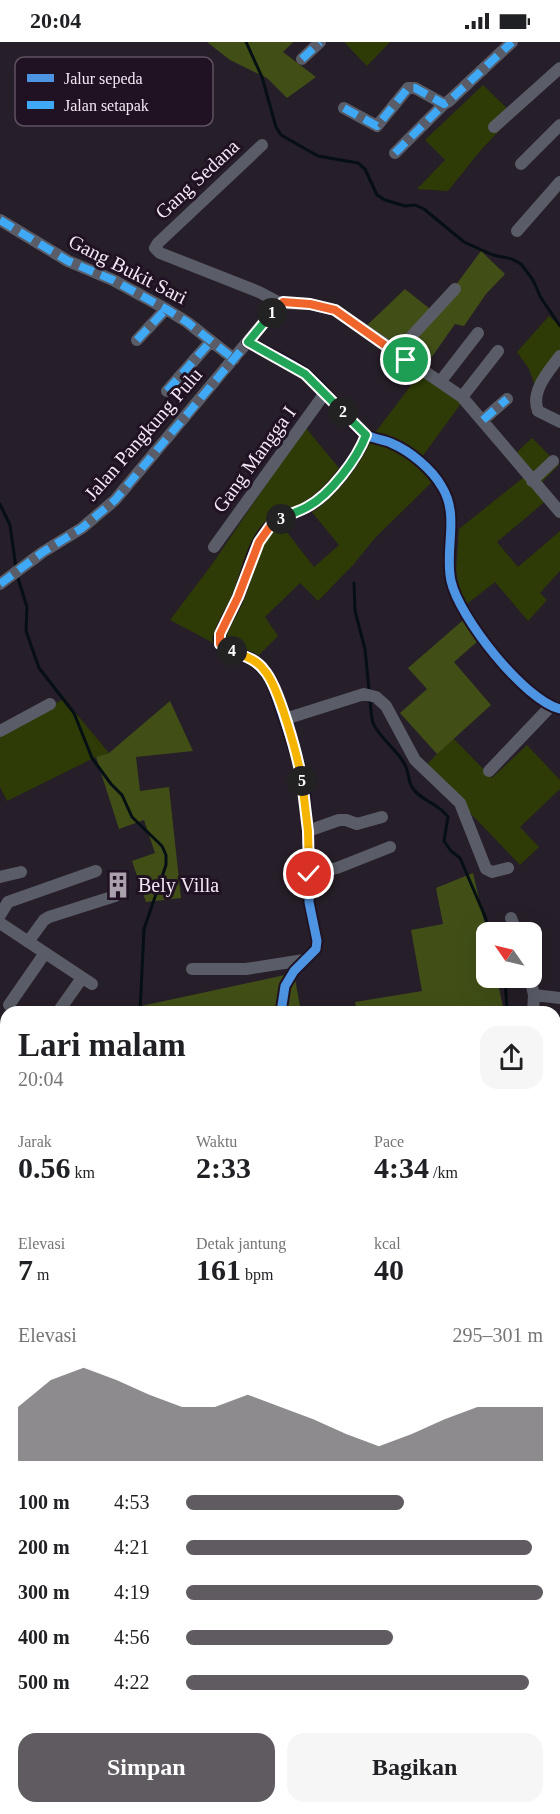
<!DOCTYPE html>
<html lang="id">
<meta charset="utf-8">
<style>
:root{--surface:#fff;--page:#f6f6f6;--text:#202124;--muted:#757577;--accent:#5f5b61}
body{margin:0;font-family:"Times New Roman",serif;background:var(--page);color:var(--text);height:100vh;display:flex;flex-direction:column;font-size:22px;white-space:nowrap}
*{box-sizing:border-box;margin:0}
p{font-size:20px;color:var(--muted)}
.icon{flex:none;width:33px;height:33px;fill:none;stroke:currentColor;stroke-width:2;stroke-linecap:round;stroke-linejoin:round}
.map{position:relative;flex:1;overflow:hidden}
.details{position:absolute;left:0px;top:964px;width:561px;height:808px;display:flex;flex-direction:column;background:var(--surface);border-radius:18px 18px 0 0;box-shadow:0 6px 24px #0002}
.details>*{flex:none}
.needle{width:39px;rotate:304deg}
.fabs{position:absolute;left:476px;top:880px;display:grid;gap:12px}
.fabs a{display:grid;place-items:center;width:66px;height:66px;border-radius:12px;background:var(--surface);box-shadow:0 6px 24px #0002;font-size:30px}
.pin{position:absolute;display:grid;place-items:center;width:51px;height:51px;color:#fff;margin:-26px;border:3px solid #fff;border-radius:50%;box-shadow:0 2px 6px #0007}
.km{position:absolute;width:30px;height:30px;margin:-15px;border-radius:50%;background:#222;color:#fff;font-size:16px;line-height:30px;text-align:center}
.round{display:grid;place-items:center;flex:none;width:63px;height:63px;border-radius:18px;background:var(--page)}
.summary{display:flex;align-items:center;justify-content:space-between;height:102px;padding:0 18px}
h1{font-size:33px;font-weight:600;line-height:45px}
.figures{display:grid;grid-template-columns:repeat(3,1fr);gap:9px;height:102px;padding:6px 18px}
.figures div{display:grid;align-content:center}
.figures b{font-size:30px;font-weight:600}
.figures small{font-size:16px;font-weight:400}
.figures p{font-size:16px}
.chart{height:168px;padding:12px 18px}
.chart p{display:flex;justify-content:space-between}
.chart svg{width:100%;height:108px;margin-top:6px;fill:var(--accent);opacity:.7}
.cta{display:flex;gap:12px;margin-top:auto;padding:12px 18px}
.cta a{flex:1;height:69px;border-radius:18px;background:var(--accent);color:#fff;font-size:24px;font-weight:600;line-height:69px;text-align:center}
.cta a+a{background:var(--page);color:var(--text)}
ul{padding:0 18px;list-style:none;font-size:20px}
li{display:grid;grid-template-columns:96px 72px 1fr;align-items:center;height:45px}
li i{height:15px;border-radius:8px;background:var(--accent)}
.status{display:flex;justify-content:space-between;align-items:center;height:42px;padding:0 30px;background:var(--surface);direction:ltr}
.status svg{height:16px;fill:currentColor}
.map>svg:first-child{display:block}
</style>
<div class="status"><b>20:04</b><svg viewBox="0 0 49 12"><path d="M0 12V9h3v3zM5 12V6h3v6zM10 12V3h3v9zM15 12V0h3v12zM26 1h20v11H26zM47 4h2v5h-2z"/></svg></div>
<div class="map">
<svg width="560" height="1772" viewBox="0 0 560 1772">
<rect width="100%" height="100%" fill="#261e28"/>
<path fill="#2f3b06" fill-rule="evenodd" d="M 344,0 L 390,0 L 367,24 Z
M 483,43 L 514,73 L 480,109 L 448,149 L 417,147 L 445,118 L 425,98 Z
M 549,274 L 560,284 L 560,323 L 538,352 L 529,327 L 517,310 Z
M 424,326 L 465,356 L 419,419 L 438,434 L 374,497 L 353,523 L 318,559 L 300,541 L 265,575 L 278,594 L 255,617 L 219,604 L 170,578 L 213,521 L 305,385 L 344,432 ZM 307,464 L 339,503 L 314,525 L 282,484 Z
M 532,396 L 559,423 L 536,446 L 548,457 L 497,500 L 518,525 L 560,489 L 560,529 L 540,551 L 547,558 L 528,579 L 495,540 L 463,565 L 456,530 L 459,487 L 524,435 L 515,412 Z
M 64,657 L 109,711 L 96,715 L 7,759 L 0,745 L 0,689 Z
M 453,696 L 492,736 L 527,703 L 560,738 L 560,747 L 520,785 L 539,805 L 520,823 L 425,724 Z"/>
<path fill="#414f17" d="M 207,0 L 293,0 L 283,10 L 316,35 L 287,56 L 267,36 L 230,18 Z
M 481,209 L 505,232 L 486,252 L 464,284 L 455,282 L 424,326 L 362,288 L 405,247 L 435,271 Z
M 469,573 L 486,592 L 454,620 L 491,663 L 437,712 L 400,671 L 427,647 L 408,626 Z
M 170,659 L 193,709 L 136,715 L 140,749 L 169,745 L 181,856 L 146,860 L 132,819 L 155,811 L 144,778 L 119,787 L 96,715 L 109,711 Z
M 473,831 L 487,891 L 486,936 L 497,936 L 504,970 L 357,970 L 355,960 L 422,949 L 411,888 L 443,882 L 436,846 Z
M 294,931 L 301,970 L 141,970 L 141,964 Z
M 555,1048 L 560,1063 L 560,1189 L 555,1190 Z"/>
<g fill="none" stroke-linecap="round" stroke-linejoin="round">
<path stroke="#050f14" stroke-width="3" d="M 246,0 L 262,35 L 276,85 L 281,93 L 318,114 L 358,121 L 365,127 L 377,153 L 385,158 L 405,164 L 415,163 L 424,167 L 464,200 L 493,213 L 512,217 L 521,222 L 533,238 L 541,256 L 560,284
M 0,462 L 10,483 L 16,526
M 17,533 L 27,565 L 26,589 L 39,626 L 74,671 L 92,716 L 111,742 L 122,753 L 132,775 L 162,804 L 166,813 L 166,823 L 144,887 L 140,970
M 354,541 L 355,569 L 365,607 L 369,648
M 370,658 C 371,666 371,674 373,681 C 380,697 397,707 405,723 C 409,730 408,739 412,745 C 420,759 439,761 448,775 L 444,799 L 451,809 L 460,816 L 484,872 L 491,891
M 505,936 L 507,970
M 0,1029 L 6,1032
M 555,1729 L 560,1732"/>
<path stroke="#5a5c67" stroke-width="12" d="M 302,17 L 320,0
M 344,66 L 377,84 L 408,46 L 415,46 L 444,62 L 449,59 L 512,0
M 494,85 L 560,26
M 262,103 L 158,201 L 155,206 L 160,211 L 259,250 L 280,261
M 395,111 L 444,62
M 521,122 L 560,83
M 0,178 L 68,219 L 113,238 L 166,267 L 187,280 L 234,317
M 517,189 L 560,140
M 280,261 L 310,262 L 335,268 L 462,355 L 560,470
M 137,298 L 166,267
M 248,300 C 270,312 297,322 315,340 C 331,355 348,380 365,392 C 372,397 383,397 391,401 C 410,409 432,427 442,445 C 460,474 444,508 451,539 C 459,575 524,658 560,667
M 396,311 L 455,247
M 560,314 C 549,329 530,349 538,369 L 560,380
M 440,340 L 478,291
M 167,349 L 211,299
M 462,355 L 498,309
M 483,378 L 507,357
M 532,439 L 553,419
M 214,505 L 325,351
M 0,542 L 43,510 L 82,486 L 115,458 L 280,261
M 285,677 L 364,652 L 376,655 L 386,664 L 415,718 L 460,761 L 486,827 L 492,830 L 508,826
M 0,689 L 50,662
M 489,729 L 550,665
M 308,789 L 339,778 L 346,778 L 357,782 L 382,775
M 309,832 L 337,826 L 390,805
M 0,835 L 21,830
M 0,873 L 8,860 L 96,829
M 511,876 L 517,891
M 0,881 L 92,942
M 28,900 L 44,878 L 49,875 L 115,854
M 192,927 L 246,927 L 304,918
M 530,936 L 534,953 L 533,970
M 534,953 L 560,956
M 9,963 L 45,911
M 58,970 L 82,936
M 281,970 L 285,944 L 294,929 L 316,907 L 317,899 L 309,860 L 309,812 L 305,754 L 299,722 L 271,638 L 259,623 L 252,617 L 224,605 L 219,597 C 222,582 233,569 238,555 C 248,532 252,500 271,483 C 282,474 296,472 308,465 C 331,451 357,417 366,393
M 0,1011 L 6,1013
M 0,1113 L 6,1118
M 555,1252 L 560,1249
M 555,1266 L 560,1277
M 555,1306 L 560,1304
M 0,1385 L 6,1396
M 0,1500 L 6,1495
M 555,1607 L 560,1603
M 0,1618 L 6,1613
M 68,1767 L 69,1772
M 287,1767 L 289,1772
M 43,1772 L 49,1767
M 263,1772 L 276,1767"/>
<path stroke="#3fa9f5" stroke-width="8" stroke-dasharray="15 8" stroke-linecap="butt" d="M 302,17 L 320,0
M 344,66 L 377,84 L 408,46 L 415,46 L 444,62 L 449,59 L 512,0
M 395,111 L 444,62
M 0,178 L 68,219 L 113,238 L 166,267 L 187,280 L 234,317
M 137,298 L 166,267
M 167,349 L 211,299
M 483,378 L 507,357
M 0,542 L 43,510 L 82,486 L 115,458 L 248,300
M 555,1607 L 560,1603"/>
<g stroke="#201222" stroke-width="13">
<path id="cycleway" d="M 248,300 C 270,312 297,322 315,340 C 331,355 348,380 365,392 C 372,397 383,397 391,401 C 410,409 432,427 442,445 C 460,474 444,508 451,539 C 459,575 524,658 560,667
M 281,970 L 285,944 L 294,929 L 316,907 L 317,899 L 309,860 L 309,812 L 305,754 L 299,722 L 271,638 L 259,623 L 252,617 L 224,605 L 219,597 C 222,582 233,569 238,555 C 248,532 252,500 271,483 C 282,474 296,472 308,465 C 331,451 357,417 366,393"/>
</g>
<use href="#cycleway" stroke="#4d94e3" stroke-width="9"/>
</g>
<g fill="none" stroke-linecap="round" stroke-linejoin="round">
<g stroke="#fff" stroke-width="12">
<path id="split-1" d="M 272,271 L 283,260 L 310,262 L 335,268 L 406,318"/>
</g>
<g stroke="#fff" stroke-width="12">
<path id="split-2" d="M 272,271 L 248,300 L 305,332 L 343,370"/>
</g>
<g stroke="#fff" stroke-width="12">
<path id="split-3" d="M 281,477 C 289,472 298,470 307,465 C 330,453 357,417 366,393 L 343,370"/>
</g>
<g stroke="#fff" stroke-width="12">
<path id="split-4" d="M 232,609 L 220,602 L 220,592 L 238,555 L 259,500 L 271,483 L 281,477"/>
</g>
<g stroke="#fff" stroke-width="12">
<path id="split-5" d="M 232,609 C 244,614 256,617 264,628 C 279,644 298,716 302,739"/>
</g>
<g stroke="#fff" stroke-width="12">
<path id="split-6" d="M 302,739 L 308,789 L 309,832"/>
</g>
<use href="#split-1" stroke="#f0652b" stroke-width="8"/>
<use href="#split-2" stroke="#22a559" stroke-width="8"/>
<use href="#split-3" stroke="#22a559" stroke-width="8"/>
<use href="#split-4" stroke="#f0652b" stroke-width="8"/>
<use href="#split-5" stroke="#f5b400" stroke-width="8"/>
<use href="#split-6" stroke="#f5b400" stroke-width="8"/>
</g>
<defs>
<g id="building-bare" transform="scale(2.07)"><path d="M-4-6H4V6H1V3H-1V6H-4ZM-2.5-4.3h1.7v1.8h-1.7ZM.8-4.3h1.7v1.8H.8ZM-2.5-1h1.7V.8h-1.7ZM.8-1h1.7V.8H.8Z" fill="#aba1ac" stroke="#201222" stroke-width="2.5" paint-order="stroke"/></g>
</defs>
<g fill-rule="evenodd">
<use href="#building-bare" x="118" y="843"/>
</g>
<g text-anchor="middle" stroke-width="6" stroke-linejoin="round" paint-order="stroke">
<g font-size="20" fill="#f2e8f3" stroke="#201222">
<text transform="translate(197 137) rotate(-43)" y="7">Gang Sedana</text>
<text transform="translate(128 227) rotate(27)" y="7">Gang Bukit Sari</text>
<text transform="translate(143 392) rotate(-49)" y="7">Jalan Pangkung Pulu</text>
<text transform="translate(254 417) rotate(-54)" y="7">Gang Mangga I</text>
</g>
<g font-size="20" fill="#f2e8f3" stroke="#201222" text-anchor="start">
<text x="138" y="850">Bely Villa</text>
</g>
</g>
<rect x="15" y="15" width="198" height="69" rx="9" fill="#201222" stroke="#5f5261" stroke-width="1.5"/>
<rect x="27" y="32" width="27" height="8" fill="#4d94e3"/>
<rect x="27" y="59" width="27" height="8" fill="#3fa9f5"/>
<g font-size="16" fill="#f2e8f3">
<text x="64" y="42">Jalur sepeda</text>
<text x="64" y="69">Jalan setapak</text>
</g>
</svg>
<div class="fabs">
<a><svg class="needle" viewBox="-14 -14 28 28"><path d="M0-13l5 13h-10z" fill="#e53935"/><path d="M0 13l5-13h-10z" fill="#757577"/></svg></a>
</div>
<div class="pin" style="left:406px;top:318px;background:#1e9e55"><svg class="icon" aria-label="arrive" viewBox="0 0 24 24"><path d="M6 21V4h12l-3 4 3 4H6"/></svg></div>
<div class="pin" style="left:309px;top:832px;background:#d93025"><svg class="icon" aria-label="check" viewBox="0 0 24 24"><path d="M5 12l5 5 9-10"/></svg></div>
<b class="km" style="left:272px;top:271px">1</b>
<b class="km" style="left:343px;top:370px">2</b>
<b class="km" style="left:281px;top:477px">3</b>
<b class="km" style="left:232px;top:609px">4</b>
<b class="km" style="left:302px;top:739px">5</b>
<section class="details">
<div class="summary"><div><h1>Lari malam</h1><p>20:04</p></div><a class="round"><svg class="icon" aria-label="share" viewBox="0 0 24 24"><path d="M12 15V3M7 8l5-5 5 5M5 13v7h14v-7"/></svg></a></div>
<div class="figures">
<div><p>Jarak</p><b>0.56<small> km</small></b></div>
<div><p>Waktu</p><b>2:33</b></div>
<div><p>Pace</p><b>4:34<small> /km</small></b></div>
</div>
<div class="figures">
<div><p>Elevasi</p><b>7<small> m</small></b></div>
<div><p>Detak jantung</p><b>161<small> bpm</small></b></div>
<div><p>kcal</p><b>40</b></div>
</div>
<div class="chart"><p><span>Elevasi</span>295–301 m</p>
<svg viewBox="0 0 160 44" preserveAspectRatio="none"><path d="M0 44V22L10 11L20 6L30 11L40 17L50 22L60 22L70 17L80 22L90 27L100 33L110 38L120 33L130 27L140 22L150 22L160 22V44z"/></svg>
</div>
<ul>
<li><b>100 m</b>4:53<i style="width:61%"></i></li>
<li><b>200 m</b>4:21<i style="width:97%"></i></li>
<li><b>300 m</b>4:19<i style="width:100%"></i></li>
<li><b>400 m</b>4:56<i style="width:58%"></i></li>
<li><b>500 m</b>4:22<i style="width:96%"></i></li>
</ul>
<div class="cta"><a>Simpan</a><a>Bagikan</a></div>
</section>
</div>
